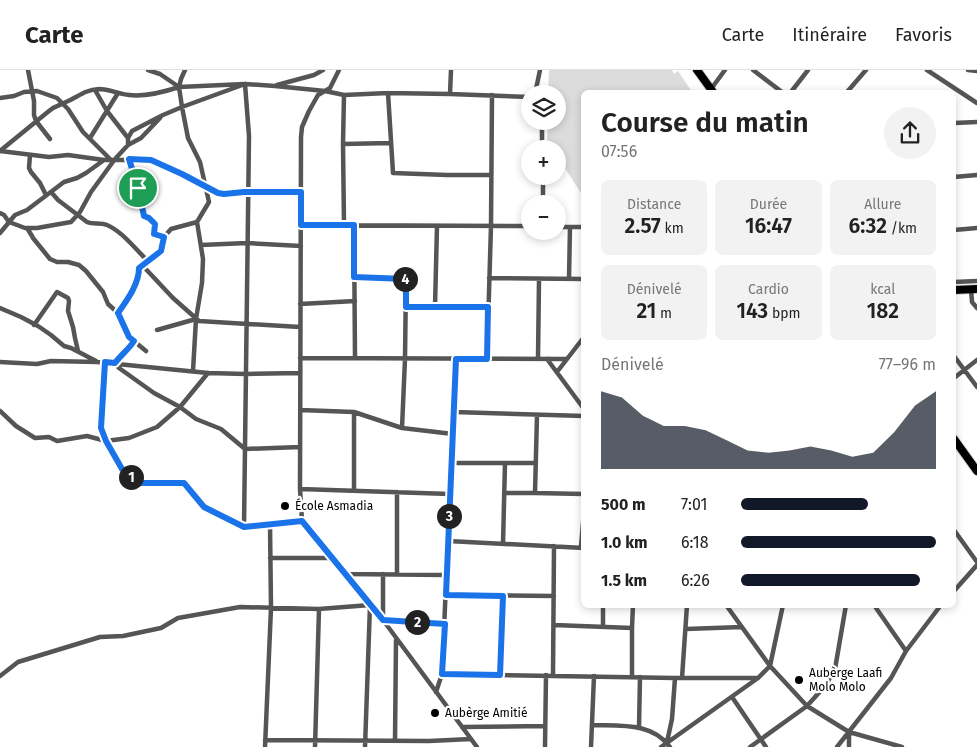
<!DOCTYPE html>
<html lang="fr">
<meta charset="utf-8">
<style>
:root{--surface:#fff;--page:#f2f2f2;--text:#222;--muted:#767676;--line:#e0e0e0;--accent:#111827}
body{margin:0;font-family:"Fira Sans",sans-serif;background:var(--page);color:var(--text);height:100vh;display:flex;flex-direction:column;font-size:19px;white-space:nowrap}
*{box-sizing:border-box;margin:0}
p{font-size:16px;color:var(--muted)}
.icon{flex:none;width:28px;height:28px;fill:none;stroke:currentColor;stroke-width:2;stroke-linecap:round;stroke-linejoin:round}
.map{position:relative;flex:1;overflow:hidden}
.side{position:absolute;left:581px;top:20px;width:375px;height:518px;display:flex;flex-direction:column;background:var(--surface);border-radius:8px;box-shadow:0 2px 8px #0003}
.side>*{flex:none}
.fabs{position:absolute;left:521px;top:15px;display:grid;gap:10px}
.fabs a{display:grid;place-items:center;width:45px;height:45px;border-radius:50%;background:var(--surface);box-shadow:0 2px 8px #0003;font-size:25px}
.pin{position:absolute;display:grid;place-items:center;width:42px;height:42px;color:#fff;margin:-21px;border:2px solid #fff;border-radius:50%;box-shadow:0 1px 5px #0007}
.km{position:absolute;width:25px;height:25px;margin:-12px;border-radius:50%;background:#222;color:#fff;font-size:14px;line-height:25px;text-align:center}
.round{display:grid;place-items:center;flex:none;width:52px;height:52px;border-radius:26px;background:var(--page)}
.summary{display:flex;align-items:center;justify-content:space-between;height:85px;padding:0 20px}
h1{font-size:28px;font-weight:600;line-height:38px}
.figures{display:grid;grid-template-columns:repeat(3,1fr);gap:8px;height:85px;padding:5px 20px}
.figures div{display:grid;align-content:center;border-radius:8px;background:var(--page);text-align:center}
.figures b{font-size:21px;font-weight:600}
.figures small{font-size:14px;font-weight:400}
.figures p{font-size:14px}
.chart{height:140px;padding:10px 20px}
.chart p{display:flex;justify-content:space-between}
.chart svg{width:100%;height:90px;margin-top:5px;fill:var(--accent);opacity:.7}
ul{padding:0 20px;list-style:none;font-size:16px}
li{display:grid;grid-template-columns:80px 60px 1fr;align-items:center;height:38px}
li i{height:12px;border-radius:6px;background:var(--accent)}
header{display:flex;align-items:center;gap:30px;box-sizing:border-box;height:70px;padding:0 25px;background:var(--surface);border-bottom:1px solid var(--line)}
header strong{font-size:24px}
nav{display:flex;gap:28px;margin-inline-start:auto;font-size:18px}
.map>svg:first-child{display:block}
</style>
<header>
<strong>Carte</strong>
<nav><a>Carte</a><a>Itinéraire</a><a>Favoris</a></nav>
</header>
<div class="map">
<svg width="977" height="677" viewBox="0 0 977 677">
<rect width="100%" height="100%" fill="#fff"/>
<path fill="#dcdcdc" d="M 549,0 L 672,0 L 674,4 L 678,1 L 692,22 L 584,22 L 584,128 L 558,87 L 558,79 L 552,79 L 547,71 L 548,51 L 558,51 L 558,24 L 548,24 Z"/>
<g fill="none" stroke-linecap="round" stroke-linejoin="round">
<g stroke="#dbdbdb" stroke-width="10">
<path id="primary" d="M 697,0 L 713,22
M 954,220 L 977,219
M 954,369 L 977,401"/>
</g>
<path stroke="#555" stroke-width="4.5" d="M 28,0 L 34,31 L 34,45 L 36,51 L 50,69
M 148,0 L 160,4 L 179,17 L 245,14 L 275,16 L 325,21 L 344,25 L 388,23 L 450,24 L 530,27
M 185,0 L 181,9 L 179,17 L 182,37 L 188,68 L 200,92 L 209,132 L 197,152 L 203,189 L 202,213 L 196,249 L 193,301
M 339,0 L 330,18 L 318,25 L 309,41 L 302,57 L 301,67 L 300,419 L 302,451 L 383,550 L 477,677
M 753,0 L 782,22
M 927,0 L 977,33
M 968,0 L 977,1
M 277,15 L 314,5 L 323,0
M 711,19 L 725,0
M 95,20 L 107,41 L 128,68
M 791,22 L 808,0
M 847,22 L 866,0
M 388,23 L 393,103 L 447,105 L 491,105
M 450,24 L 451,0
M 535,24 L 540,0
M 0,28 L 14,26 L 24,22 L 37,21 L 57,28 L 68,39 L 83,62 L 111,90
M 541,51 L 542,55 L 542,79
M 954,53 L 977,52
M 90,68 L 118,23
M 343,74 L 391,73
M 128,75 L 128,68 L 132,61 L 163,45 L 182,37 L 245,14 L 249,66 L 244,457
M 0,81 L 49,87 L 68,85 L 104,90 L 151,90 L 182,104 L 218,123 L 224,124 L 244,122 L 301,122
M 0,81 L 49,41 C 56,35 59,36 66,32 C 78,27 84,20 99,19 C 109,19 119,24 129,25 C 146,27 164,22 179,17
M 30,85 L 29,98 L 31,102 L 40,113 L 46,125
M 129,89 L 138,118 L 144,146 L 149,148 L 155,154 L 154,164 L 164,167
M 543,106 L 543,134
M 954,107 L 977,105
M 51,122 L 58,130 L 87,152 C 94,155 100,152 107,155 C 123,162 135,179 147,190
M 0,143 L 4,145 L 9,152 L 25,158 L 37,158 L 71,152 L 80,142 L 91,122 L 115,89 L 128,75 L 141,68 L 160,48
M 301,155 L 530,156
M 344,155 L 343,74 L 344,25
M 354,155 L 355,288
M 558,157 L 584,157
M 27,158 L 32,166 L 33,168 L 50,189 L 57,192 L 68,192 L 79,195 L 86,201 L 103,222 L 108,234 L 118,243 L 129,267 L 146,281
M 954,160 L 977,158
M 0,163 L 15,145 L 27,140 L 64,112 L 77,108 L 86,103 L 104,90
M 201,175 L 247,173 L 301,176
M 142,195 L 173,228 L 199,251 L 300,257
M 354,207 L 406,209 L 405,289 L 402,358
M 489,208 L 584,209
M 569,209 L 570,157
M 954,212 L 977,211
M 971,219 L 972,232 L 977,238
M 300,234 L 355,231
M 405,237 L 488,237
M 435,237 L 437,156
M 0,238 L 21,247 L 38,256 L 51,265 L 64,276 L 71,278 L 96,291
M 118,243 C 127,230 139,214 139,198 L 147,190 L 161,181 L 164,167 L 171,159 L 197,152
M 34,255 L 57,222 L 68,228 L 69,231 L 68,241 L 73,257 L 75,268 L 78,281
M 157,260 L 196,249
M 134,271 C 129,279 121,285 115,293 L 119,298 L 154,323 L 180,337 L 196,349 L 221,359 L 245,379 L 300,377
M 954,286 L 977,317
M 300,288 L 566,289
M 487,289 L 491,156 L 492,25
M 538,289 L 539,209
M 547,289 L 584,339
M 0,292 L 37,294 L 51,291 L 97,292 L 208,303 L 246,304 L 300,303
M 105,292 L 101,358 L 106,371 L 122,399 L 138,413 L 184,413 L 204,437 L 244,457 L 302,451
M 557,302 L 584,267
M 954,308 L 977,290
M 300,340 L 354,342 L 402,358 L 453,364
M 0,341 L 16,356 L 35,368 L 49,367 L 57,371 L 87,366 L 106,371 L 129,368 L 157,357 L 180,337 L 208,303
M 354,342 L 354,420
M 454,342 L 584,346
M 452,393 L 536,393
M 300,419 L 450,424
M 504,423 L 535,423 L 584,424
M 535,423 L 537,345
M 954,460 L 977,492
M 448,471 L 584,478
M 503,474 L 505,393
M 581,477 L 584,441
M 270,488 L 331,488
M 344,504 L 447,505
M 383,504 L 383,550 L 445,553
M 397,504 L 397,422
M 954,521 L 977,495
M 446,525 L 554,526
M 726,535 L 770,596 L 807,636 L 849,662 L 902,677
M 874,535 L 906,581
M 554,555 L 632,558
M 603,557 L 603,535
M 686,559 L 742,557
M 442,604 L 675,608 L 758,608
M 500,605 L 503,526
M 0,606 L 18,592 L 100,567 L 123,566 L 161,558 L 178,548 L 240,537 L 319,539 L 370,535 L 365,677
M 553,606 L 554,476
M 632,607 L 632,558 L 633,535
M 682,608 L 687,535
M 436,622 L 442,604 L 456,289
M 732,627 L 766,677
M 592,655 C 620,656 652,652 670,677
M 462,657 L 544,656
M 639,657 L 640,607
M 849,662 L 849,677
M 265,670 L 429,671 L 471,669
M 395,671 L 396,570
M 667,672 L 672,649 L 675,608
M 265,677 L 271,538 L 270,454
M 315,677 L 319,539
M 545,677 L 546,605
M 591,677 L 594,606
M 661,677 L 758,608 L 770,596 L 783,535
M 750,677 L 807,636 L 825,616 L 835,599 L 846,535
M 837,677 L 891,608 L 906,581 L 941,535"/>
<use href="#primary" stroke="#000" stroke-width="8"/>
</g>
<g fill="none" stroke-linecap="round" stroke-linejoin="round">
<g stroke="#fff" stroke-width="10">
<path id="route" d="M 129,89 L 151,90 L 182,104 L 218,123 L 224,124 L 244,122 L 301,122 L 301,155 L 354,155 L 354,207 L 406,209 L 406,237 L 488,237 L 487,289 L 456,289 L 446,525 L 503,526 L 500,605 L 442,604 L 445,554 L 383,550 L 302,451 L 244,457 L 204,437 L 184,413 L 138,413 L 122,399 L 106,371 L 101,358 L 105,292 L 115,293 C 121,285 129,279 134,271 L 129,267 L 118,243 C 127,230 139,214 139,198 L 161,181 L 164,167 L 154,164 L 155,154 L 149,148 L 144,146 L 138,118 Z"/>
</g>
<use href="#route" stroke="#1a73e8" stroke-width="6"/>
</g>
<g fill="#000" stroke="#fff" stroke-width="2">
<circle cx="285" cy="436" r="5"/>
<circle cx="799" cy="610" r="5"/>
<circle cx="435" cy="643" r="5"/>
</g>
<g text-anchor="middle" stroke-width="4.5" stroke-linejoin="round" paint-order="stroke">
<g font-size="12" fill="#000" stroke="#fff" text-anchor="start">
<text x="295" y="440">École Asmadia</text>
<text x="809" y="607">Aubèrge Laafi<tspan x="809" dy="14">Molo Molo</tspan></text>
<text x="445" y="647">Aubèrge Amitié</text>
</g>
</g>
</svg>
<div class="fabs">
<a><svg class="icon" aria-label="layers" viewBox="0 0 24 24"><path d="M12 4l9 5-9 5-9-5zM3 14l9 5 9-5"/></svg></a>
<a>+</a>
<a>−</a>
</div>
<div class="pin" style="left:138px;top:118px;background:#1e9e55"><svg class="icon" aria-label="arrive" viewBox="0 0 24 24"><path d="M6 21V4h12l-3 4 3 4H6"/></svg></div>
<b class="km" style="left:131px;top:407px">1</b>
<b class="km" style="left:417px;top:552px">2</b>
<b class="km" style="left:449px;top:446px">3</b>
<b class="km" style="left:405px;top:209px">4</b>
<section class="side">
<div class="summary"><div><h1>Course du matin</h1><p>07:56</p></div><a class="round"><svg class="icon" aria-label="share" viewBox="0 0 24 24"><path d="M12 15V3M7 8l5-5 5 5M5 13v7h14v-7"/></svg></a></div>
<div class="figures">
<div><p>Distance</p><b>2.57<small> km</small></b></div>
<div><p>Durée</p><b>16:47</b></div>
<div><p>Allure</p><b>6:32<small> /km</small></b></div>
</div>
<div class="figures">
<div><p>Dénivelé</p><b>21<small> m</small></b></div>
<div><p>Cardio</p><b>143<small> bpm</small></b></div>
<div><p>kcal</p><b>182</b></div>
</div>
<div class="chart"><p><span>Dénivelé</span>77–96 m</p>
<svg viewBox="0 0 160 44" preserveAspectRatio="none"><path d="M0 44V6L10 9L20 18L30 23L40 23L50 25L60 30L70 35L80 36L90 35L100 33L110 35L120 38L130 36L140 26L150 13L160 6V44z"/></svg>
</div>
<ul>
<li><b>500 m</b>7:01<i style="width:65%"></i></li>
<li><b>1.0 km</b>6:18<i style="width:100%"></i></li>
<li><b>1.5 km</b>6:26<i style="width:92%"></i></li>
</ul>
</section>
</div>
